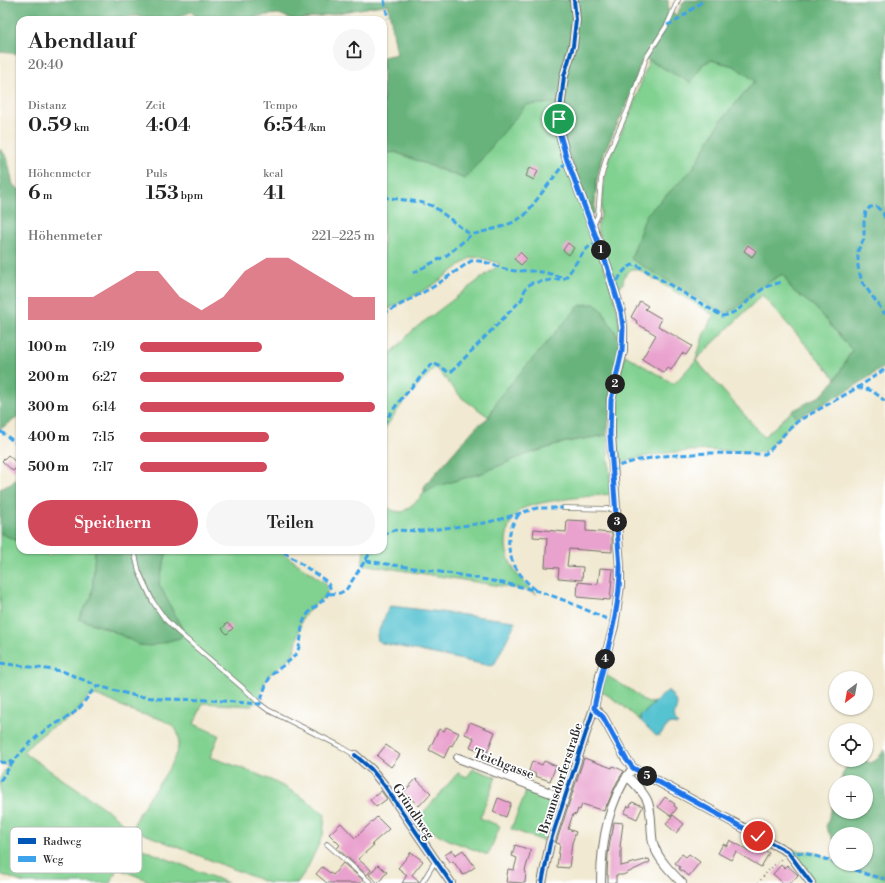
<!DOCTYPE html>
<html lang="de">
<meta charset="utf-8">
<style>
:root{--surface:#fff;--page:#f6f6f6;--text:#222;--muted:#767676;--accent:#d1495b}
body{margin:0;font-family:"Libre Bodoni",serif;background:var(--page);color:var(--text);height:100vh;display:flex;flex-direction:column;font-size:15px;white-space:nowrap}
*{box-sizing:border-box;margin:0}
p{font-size:13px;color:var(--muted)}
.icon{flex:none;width:22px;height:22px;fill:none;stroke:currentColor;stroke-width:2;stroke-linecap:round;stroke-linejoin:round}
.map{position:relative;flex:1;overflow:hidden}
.drawer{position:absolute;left:16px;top:16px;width:371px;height:538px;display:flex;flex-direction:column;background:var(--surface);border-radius:12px;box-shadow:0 1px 3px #0004}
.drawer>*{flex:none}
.needle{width:26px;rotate:211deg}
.fabs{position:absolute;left:829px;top:671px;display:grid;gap:8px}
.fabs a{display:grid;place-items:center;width:44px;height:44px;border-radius:50%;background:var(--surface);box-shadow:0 1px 3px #0004;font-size:20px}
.pin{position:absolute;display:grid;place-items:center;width:34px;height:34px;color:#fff;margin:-17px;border:2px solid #fff;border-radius:50%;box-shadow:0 1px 4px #0007}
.km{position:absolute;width:20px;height:20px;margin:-10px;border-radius:50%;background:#222;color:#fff;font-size:11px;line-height:20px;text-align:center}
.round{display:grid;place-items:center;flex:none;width:42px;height:42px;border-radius:21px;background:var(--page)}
.head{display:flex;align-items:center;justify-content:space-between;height:68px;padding:0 12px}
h1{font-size:22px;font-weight:600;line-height:30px}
.metrics{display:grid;grid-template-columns:repeat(3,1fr);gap:6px;height:68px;padding:4px 12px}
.metrics div{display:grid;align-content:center}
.metrics b{font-size:20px;font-weight:600}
.metrics small{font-size:11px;font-weight:400}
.metrics p{font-size:11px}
.chart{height:112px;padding:8px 12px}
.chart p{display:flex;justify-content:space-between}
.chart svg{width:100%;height:72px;margin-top:4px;fill:var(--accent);opacity:.7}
.primary-button{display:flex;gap:8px;margin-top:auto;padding:8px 12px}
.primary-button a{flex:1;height:46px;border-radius:24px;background:var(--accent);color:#fff;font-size:16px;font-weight:600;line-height:46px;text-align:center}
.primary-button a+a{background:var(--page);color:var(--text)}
ul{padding:0 12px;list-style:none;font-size:13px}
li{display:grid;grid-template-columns:64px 48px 1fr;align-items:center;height:30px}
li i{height:10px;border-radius:5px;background:var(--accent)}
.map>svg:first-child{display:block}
</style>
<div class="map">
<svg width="885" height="883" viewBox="0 0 885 883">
<rect width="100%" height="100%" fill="#fff"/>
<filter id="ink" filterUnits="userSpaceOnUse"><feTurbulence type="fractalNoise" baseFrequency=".025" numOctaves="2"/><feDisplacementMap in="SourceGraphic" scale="8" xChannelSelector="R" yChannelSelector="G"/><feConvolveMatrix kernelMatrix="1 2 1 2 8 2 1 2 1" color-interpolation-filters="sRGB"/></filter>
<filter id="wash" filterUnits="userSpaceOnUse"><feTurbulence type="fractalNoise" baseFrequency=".012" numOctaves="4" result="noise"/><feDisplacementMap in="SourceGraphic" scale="16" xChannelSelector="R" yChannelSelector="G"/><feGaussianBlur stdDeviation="0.9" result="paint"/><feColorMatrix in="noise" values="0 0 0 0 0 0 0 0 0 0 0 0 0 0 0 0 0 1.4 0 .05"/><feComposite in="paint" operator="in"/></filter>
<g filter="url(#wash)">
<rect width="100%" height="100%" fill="#f1e9d1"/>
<path fill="#81d191" stroke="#567e5e" d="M 649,60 L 691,83 L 703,64 L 711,60 L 734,66 L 755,80 L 720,122 L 692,170 L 646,215 L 631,259 L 723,313 L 735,309 L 765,284 L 783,274 L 792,290 L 815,307 L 852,350 L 836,379 L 762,295 L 696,360 L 764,437 L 792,411 L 797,418 L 764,452 C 752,454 740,451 728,451 C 697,449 643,452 616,466 L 614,434 L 614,400 L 625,355 L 674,384 L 696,360 L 704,333 L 714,315 L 638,269 L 632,269 C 626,273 623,277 623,284 L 617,288 L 597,228 L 601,215 L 604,180 L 608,160 L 632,109 Z
M 557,103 C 568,145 578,187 590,228 C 601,265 621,301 620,340 L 601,309 L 595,304 L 499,397 L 489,417 L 462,398 L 435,367 L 402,404 L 383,431 L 383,362 L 413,330 L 500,264 L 480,257 L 470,258 L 432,286 L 383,312 L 383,154 L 395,152 L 465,179 L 526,104 Z
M 607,435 L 611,494 C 594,496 529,501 519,511 C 510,519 506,532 506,544 C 507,566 521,581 537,594 L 526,590 L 362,564 L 364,551 L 363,550 L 383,550 L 383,505 L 394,511 L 403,512 L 418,500 L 424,493 L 437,486 L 482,473 L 522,456 L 566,442 Z
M 0,533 L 20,542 L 20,550 L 38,550 L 50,556 L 54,550 L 95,550 L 92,596 L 78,619 C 100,626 120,633 139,645 L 184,633 L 159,584 L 167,550 L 278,550 L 325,583 L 328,588 L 327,594 L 304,615 L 301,622 L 295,650 L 292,656 L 269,675 L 264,684 L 259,699 L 251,706 L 203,703 L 194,724 L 219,735 L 210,757 C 239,767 269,777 295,793 C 306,799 315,807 325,814 L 323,835 L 307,869 L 297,883 L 268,883 L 132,829 C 136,819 141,810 146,802 C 157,785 196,740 170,724 C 161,718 149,716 138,713 C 124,708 110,700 96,695 L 88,697 L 76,714 L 48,730 L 31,744 L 23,752 L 110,812 L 131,830 L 127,843 L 228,883 L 154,883 L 117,868 L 111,883 L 24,883 L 0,874 L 0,778 L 8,765 L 0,764 Z
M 604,674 L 634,692 L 644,701 L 649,703 L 655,702 L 640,717 L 641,721 L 622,705 L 600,690 Z
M 473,769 L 496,777 L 480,818 L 500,826 L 488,855 L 449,840 L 415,822 L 458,773 L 467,777 Z
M 527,789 L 554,799 L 556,803 L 543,841 L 511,829 Z
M 791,850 L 812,852 L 836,861 L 836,864 L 844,864 L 885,877 L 885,883 L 814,883 Z"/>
<path fill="#68b37b" stroke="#4a6f53" d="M 0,0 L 668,0 L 668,10 L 676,15 L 685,0 L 885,0 L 885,366 C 856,387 828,402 797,418 L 792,411 L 822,395 L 836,379 L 852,350 L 815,307 L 792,290 L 783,274 C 777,277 770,281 764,285 C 751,294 739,311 723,313 L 631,259 L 646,215 L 692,170 L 720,122 L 755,81 L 734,66 L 711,60 L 703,64 L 691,83 L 643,57 L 626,106 L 602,157 L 597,179 L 594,214 L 593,215 L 591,214 L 565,141 L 557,103 L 526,105 L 465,179 L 395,152 L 383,154 L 383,57 L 397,54 L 388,4 L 298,20 L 294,20 L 279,14 L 260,16 L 248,20 L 201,20 L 191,12 L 170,20 L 151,20 L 137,16 L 102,20 L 20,20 L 20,54 L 0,52 Z
M 0,149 L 7,157 L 13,185 L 20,190 L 20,416 L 0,429 Z
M 587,304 L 595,304 L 601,309 L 620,340 L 607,435 L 566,442 L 522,456 L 482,473 L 437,486 L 424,493 L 424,487 L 427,483 L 476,427 L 489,417 L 499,397 L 579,306 Z
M 20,475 L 20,542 L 0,533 L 0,489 L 11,484 Z
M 95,550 L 167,550 L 159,584 L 184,633 L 180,638 L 150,646 L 139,645 L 127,638 L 104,627 L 78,619 L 92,596 Z
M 885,750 L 885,877 L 859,870 L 846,864 L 866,864 L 866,834 L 836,834 L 836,846 L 826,827 L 836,795 L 836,812 L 866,812 L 866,782 L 840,782 L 844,771 L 850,760 L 864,760 L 870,763 L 875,761 Z"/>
<path fill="#57c3d1" stroke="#41777e" d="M 391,606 L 514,621 L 515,623 L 494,665 L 491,666 L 382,643 L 378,641 L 377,635 L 389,607 Z
M 667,691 L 669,691 L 677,703 C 677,713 670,716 679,725 L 669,724 L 660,735 L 656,736 L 641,721 L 640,717 Z"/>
<g id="blocks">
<path fill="#e9a1ce" d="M 530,167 L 538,170 L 534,180 L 526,176 Z
M 568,243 L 574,248 L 569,255 L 563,250 Z
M 748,245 L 756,251 L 752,257 L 744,251 Z
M 520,252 L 527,259 L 521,265 L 514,259 Z
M 640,301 L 648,306 L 645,309 L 662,319 L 658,326 L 692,346 L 686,355 L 682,353 L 671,370 L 667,367 L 664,373 L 642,359 L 656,335 L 636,323 L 637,321 L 631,317 Z
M 8,455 L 19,465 L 13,471 L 2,461 Z
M 567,520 L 586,521 L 586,531 L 612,533 L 612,552 L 569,549 L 567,566 L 583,567 L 582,580 L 558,578 L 559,568 L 545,567 L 547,538 L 533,537 L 534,529 L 566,532 Z
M 600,568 L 613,569 L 610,600 L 577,597 L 578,582 L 598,584 Z
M 227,623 L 233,628 L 227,634 L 222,629 Z
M 470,722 L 495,732 L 487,753 L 470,747 L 474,738 L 465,734 Z
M 446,727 L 459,733 L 452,746 L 450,745 L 444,758 L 429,750 L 439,729 L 444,731 Z
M 386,745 L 400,755 L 391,767 L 377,756 Z
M 584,758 L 612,768 L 613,766 L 624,771 L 617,782 L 607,805 L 606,804 L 604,811 L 582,804 L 580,810 L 578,809 L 576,815 L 573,814 L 568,829 L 576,832 L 572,843 L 569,868 L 557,867 L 560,844 L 556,843 Z
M 532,761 L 542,765 L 544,761 L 556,766 L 550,781 L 535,776 L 536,774 L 529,771 Z
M 416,779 L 431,793 L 419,806 L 404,792 Z
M 381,791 L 387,799 L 376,807 L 370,800 Z
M 665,797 L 675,804 L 674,806 L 677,808 L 671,816 L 658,807 Z
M 498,798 L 511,803 L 506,817 L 493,812 Z
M 632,802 L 643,806 L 637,819 L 624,813 L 628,806 L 630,807 Z
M 673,815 L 684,824 L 676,833 L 666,824 Z
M 377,817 L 389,829 L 372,844 L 374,845 L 358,859 L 371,870 L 367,875 L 337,848 L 340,845 L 329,834 L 341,823 L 355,838 Z
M 614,822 L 623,823 L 620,847 L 621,847 L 621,866 L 649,859 L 650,862 L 623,875 L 616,875 L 616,883 L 608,883 L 608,875 L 607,875 L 608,855 L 611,835 L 612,835 Z
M 730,840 L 751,852 L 753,848 L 759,852 L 761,848 L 769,853 L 761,867 L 736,852 L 731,860 L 718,853 L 723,844 L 727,846 Z
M 515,845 L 531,850 L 525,871 L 526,872 L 525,883 L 506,882 L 508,869 L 514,870 L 517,858 L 512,856 Z
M 452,850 L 455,855 L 463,850 L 475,867 L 463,875 L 453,861 L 451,863 L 445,855 Z
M 411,852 L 423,861 L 412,875 L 419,881 L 419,883 L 402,883 L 407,875 L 398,868 Z
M 682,854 L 686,857 L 689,854 L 700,862 L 689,876 L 679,869 L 680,867 L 675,863 Z
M 343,863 L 363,880 L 361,883 L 327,883 L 316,874 L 322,867 L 333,875 Z
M 378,865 L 387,872 L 378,883 L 369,875 Z
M 781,865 L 784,868 L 787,865 L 798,875 L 791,883 L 783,883 L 773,874 Z"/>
</g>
</g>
<g filter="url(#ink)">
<use href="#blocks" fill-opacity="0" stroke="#706e65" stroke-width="1"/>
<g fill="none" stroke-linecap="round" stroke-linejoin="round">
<g stroke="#706e65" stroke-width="5.5">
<path id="lane" d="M 593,226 L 598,215 L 601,179 L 606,159 L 629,107 L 646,58 L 667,25 L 678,0
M 563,508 L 616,509
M 134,550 L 139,572 L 153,602 L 165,619 L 178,632 L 250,694 L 260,704 L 268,710 L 340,746 L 355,755
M 327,844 L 371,883
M 422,883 L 436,860"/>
</g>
<g stroke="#706e65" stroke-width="10">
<path id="street" d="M 594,708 L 603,717 L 626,759 L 633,768 L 788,852 L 811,883
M 355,755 L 371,769 L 384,785 L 451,883
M 458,758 L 564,798
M 627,776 C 634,783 643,791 647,800 C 653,813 650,829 653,843 C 657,858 671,872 682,883
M 542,883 L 550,843 L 594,708 L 600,676 L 614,626 L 620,585 L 620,568 L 611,435 L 611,400 L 623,351 L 623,327 L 621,312 L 607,266 L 593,227 L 567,160 L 559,131 L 559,119 L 564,76 L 573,46 L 576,20 L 574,0
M 601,883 C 601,845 607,804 630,772"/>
</g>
<path stroke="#706e65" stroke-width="1.5" stroke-dasharray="1 3" stroke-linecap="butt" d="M 758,883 L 768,871 L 781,859"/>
<use href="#lane" stroke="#fff" stroke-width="4"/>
<use href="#street" stroke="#fff" stroke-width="8"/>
<path stroke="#3ea3eb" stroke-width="3" stroke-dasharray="6 3" stroke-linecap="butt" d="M 384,0 L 388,18
M 667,25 L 678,20 L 704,0
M 383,197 L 419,202 L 433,206 L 471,235
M 885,218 L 883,213 L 877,207 L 870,207 L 866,212 L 864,222 L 864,239 L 858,250 L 858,267 L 862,282 L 885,314
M 413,273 L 447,255 L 471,235 L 501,227 L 514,222 L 525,215 L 567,160
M 614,289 C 619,277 623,268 635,264 L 722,316 C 740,314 750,296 766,287 C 770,285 776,284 781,282
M 383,314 L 433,287 L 471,261 C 485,259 496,268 510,270 C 517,272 524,270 531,271 C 543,271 554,275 565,278
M 857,388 C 871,388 875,393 885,401
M 383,424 L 398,403 L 430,366 L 434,363 L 448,372 L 452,371 L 522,299 C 524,291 525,287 532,283 L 565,278 C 576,266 582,247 598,242
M 0,431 L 20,446
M 613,472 L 621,465 L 639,460 L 663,456 L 708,453 L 765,454 L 770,450 L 788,430 L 798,421 L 857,388 L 885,369
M 519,514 C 499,541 510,570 536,590
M 383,535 L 394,530 L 422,531 L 484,523 L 501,519 L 537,508 L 563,508
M 366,561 C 420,569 474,576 526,588 C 557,595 585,610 614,622
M 329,594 L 340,593 L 346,590 L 372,550
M 0,663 L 62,671 L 98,686 L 136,696 L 162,699 L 212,700 L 260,704 C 263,694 265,684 271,676 C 279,666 293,662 298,650 C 303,638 299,626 307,615 C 315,604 328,601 330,587 L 326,581 L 281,550
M 0,762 L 8,763 L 13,761
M 0,781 C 13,761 27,743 47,729 C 56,723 67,719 76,711 C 85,704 88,693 98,686
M 788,852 C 805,852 820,857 836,863
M 838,864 L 869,875 L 885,879"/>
<g stroke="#fff" stroke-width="6">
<path id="cycleway" d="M 594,708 L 603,717 L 626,759 L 633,768 L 788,852 L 811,883
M 355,755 L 371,769 L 384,785 L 451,883
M 542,883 L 550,843 L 594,708 L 600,676 L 614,626 L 620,585 L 620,568 L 611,435 L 611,400 L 623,351 L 623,327 L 621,312 L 607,266 L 593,227 L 567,160 L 559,131 L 559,119 L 564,76 L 573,46 L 576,20 L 574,0"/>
</g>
<use href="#cycleway" stroke="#0057b8" stroke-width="4"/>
</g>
</g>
<g fill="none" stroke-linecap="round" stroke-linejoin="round" filter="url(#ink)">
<g stroke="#fff" stroke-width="8">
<path id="route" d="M 559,119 L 559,131 L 567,160 L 607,266 L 621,312 L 623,327 L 622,351 L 611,400 L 610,435 L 620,568 C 620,616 603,661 594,708 L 603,717 L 626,759 L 633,768 L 758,836"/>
</g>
<use href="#route" stroke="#1a73e8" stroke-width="5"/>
</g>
<g text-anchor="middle" stroke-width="3.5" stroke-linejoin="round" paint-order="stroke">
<g font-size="13" fill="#2b2b2b" stroke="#fff">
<text transform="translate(504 763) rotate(21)" y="5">Teichgasse</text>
<text transform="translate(560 778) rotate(-72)" y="5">Braunsdorferstraße</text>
<text transform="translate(414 811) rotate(56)" y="5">Gründlweg</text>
</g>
</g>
<rect x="10" y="827" width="132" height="46" rx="6" fill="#fff" stroke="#bfbfbf" stroke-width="1"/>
<rect x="18" y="838" width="18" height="6" fill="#0057b8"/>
<rect x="18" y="856" width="18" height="6" fill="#3ea3eb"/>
<g font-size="11" fill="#2b2b2b">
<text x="43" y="845">Radweg</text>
<text x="43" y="863">Weg</text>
</g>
</svg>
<div class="fabs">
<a><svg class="needle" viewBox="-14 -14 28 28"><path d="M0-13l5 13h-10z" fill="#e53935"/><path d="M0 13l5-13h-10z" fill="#767676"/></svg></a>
<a><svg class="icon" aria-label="locate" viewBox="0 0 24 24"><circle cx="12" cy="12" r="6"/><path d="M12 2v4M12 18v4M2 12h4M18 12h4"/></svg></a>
<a>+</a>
<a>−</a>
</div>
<div class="pin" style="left:559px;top:119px;background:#1e9e55"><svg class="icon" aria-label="arrive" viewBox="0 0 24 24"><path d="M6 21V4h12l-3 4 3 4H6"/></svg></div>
<div class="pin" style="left:758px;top:836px;background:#d93025"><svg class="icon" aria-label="check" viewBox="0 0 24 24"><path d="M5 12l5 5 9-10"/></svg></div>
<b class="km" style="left:601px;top:250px">1</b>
<b class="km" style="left:615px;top:384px">2</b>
<b class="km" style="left:617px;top:522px">3</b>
<b class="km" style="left:605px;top:659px">4</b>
<b class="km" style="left:647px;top:776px">5</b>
<section class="drawer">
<div class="head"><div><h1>Abendlauf</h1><p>20:40</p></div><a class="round"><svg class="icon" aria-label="share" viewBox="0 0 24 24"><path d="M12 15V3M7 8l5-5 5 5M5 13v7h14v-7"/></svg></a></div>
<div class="metrics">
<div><p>Distanz</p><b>0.59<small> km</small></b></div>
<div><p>Zeit</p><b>4:04</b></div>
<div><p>Tempo</p><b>6:54<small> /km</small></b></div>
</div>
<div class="metrics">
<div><p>Höhenmeter</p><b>6<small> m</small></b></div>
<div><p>Puls</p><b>153<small> bpm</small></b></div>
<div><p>kcal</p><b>41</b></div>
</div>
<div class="chart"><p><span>Höhenmeter</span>221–225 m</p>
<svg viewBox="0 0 160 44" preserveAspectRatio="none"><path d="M0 44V30L10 30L20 30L30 30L40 22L50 14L60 14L70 30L80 38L90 30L100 14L110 6L120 6L130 14L140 22L150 30L160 30V44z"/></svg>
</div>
<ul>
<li><b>100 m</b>7:19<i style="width:52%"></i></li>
<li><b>200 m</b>6:27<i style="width:87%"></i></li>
<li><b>300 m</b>6:14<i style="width:100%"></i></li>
<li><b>400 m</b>7:15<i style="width:55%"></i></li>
<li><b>500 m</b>7:17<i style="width:54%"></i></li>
</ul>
<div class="primary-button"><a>Speichern</a><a>Teilen</a></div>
</section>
</div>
